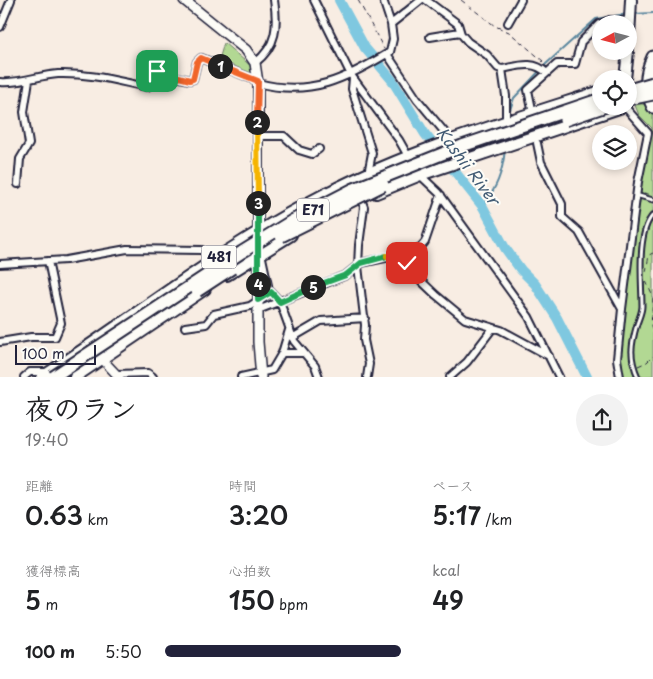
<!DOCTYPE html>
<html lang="ja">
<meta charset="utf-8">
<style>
:root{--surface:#fff;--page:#f2f2f2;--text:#202124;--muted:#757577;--accent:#22223b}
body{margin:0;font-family:"Playpen Sans","Klee One",sans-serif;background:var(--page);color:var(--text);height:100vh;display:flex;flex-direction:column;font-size:19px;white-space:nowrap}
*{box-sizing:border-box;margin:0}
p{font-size:16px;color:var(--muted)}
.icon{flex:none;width:28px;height:28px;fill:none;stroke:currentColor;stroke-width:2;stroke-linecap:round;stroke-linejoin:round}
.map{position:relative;height:377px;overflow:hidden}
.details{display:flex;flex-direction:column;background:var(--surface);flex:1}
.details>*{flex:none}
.needle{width:32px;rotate:263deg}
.fabs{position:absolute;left:592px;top:15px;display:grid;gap:10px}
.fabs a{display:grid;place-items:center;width:45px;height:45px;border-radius:50%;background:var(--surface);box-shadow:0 2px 8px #0003;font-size:25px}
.scale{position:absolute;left:15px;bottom:12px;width:81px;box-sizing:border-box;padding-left:5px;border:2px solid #22223b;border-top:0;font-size:14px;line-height:18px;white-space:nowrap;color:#22223b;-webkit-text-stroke:4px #fdfcf7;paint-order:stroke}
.pin{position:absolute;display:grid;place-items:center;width:42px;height:42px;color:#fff;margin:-21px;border-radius:10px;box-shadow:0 2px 8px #0006}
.km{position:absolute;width:25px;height:25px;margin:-12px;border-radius:50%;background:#222;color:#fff;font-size:14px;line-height:25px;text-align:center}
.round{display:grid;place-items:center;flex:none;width:52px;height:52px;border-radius:26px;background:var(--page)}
.head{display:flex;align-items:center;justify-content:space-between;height:85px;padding:0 25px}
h1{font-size:28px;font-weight:600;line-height:38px}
.stats{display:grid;grid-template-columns:repeat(3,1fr);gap:8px;height:85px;padding:5px 25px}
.stats div{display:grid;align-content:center}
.stats b{font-size:25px;font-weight:600}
.stats small{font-size:14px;font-weight:400}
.stats p{font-size:14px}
ul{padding:0 25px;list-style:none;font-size:16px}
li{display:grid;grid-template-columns:80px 60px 1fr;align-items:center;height:38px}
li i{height:12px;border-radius:6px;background:var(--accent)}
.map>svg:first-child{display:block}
</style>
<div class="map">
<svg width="653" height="377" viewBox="0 0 653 377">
<rect width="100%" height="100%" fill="#f8ede3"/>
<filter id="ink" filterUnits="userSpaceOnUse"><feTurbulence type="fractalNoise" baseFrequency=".02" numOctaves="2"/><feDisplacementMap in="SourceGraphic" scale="10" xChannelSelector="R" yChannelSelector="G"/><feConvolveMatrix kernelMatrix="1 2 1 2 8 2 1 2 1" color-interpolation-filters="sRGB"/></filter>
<g filter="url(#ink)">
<path fill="#b2d893" stroke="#6a7d67" d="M 224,43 L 252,67 L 251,78 L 218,63 Z
M 634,103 L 649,105 L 653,112 L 653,376 L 624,377 L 620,353 L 637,199 L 652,128 L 639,115 Z"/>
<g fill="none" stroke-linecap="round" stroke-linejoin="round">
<path stroke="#5a869e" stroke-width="2" d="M 633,14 L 653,13
M 509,113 L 514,98 L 546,64 L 596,19 L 626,14
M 483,207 C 497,186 502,175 505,150"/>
<path stroke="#7fc8e0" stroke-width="10" d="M 339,0 L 365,48 L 392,80 L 425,134 L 483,207 L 505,248 L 521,270 L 535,284 L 557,318 L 587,377"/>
<g stroke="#22223b" stroke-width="7">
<path id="service" d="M 639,196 L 653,200
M 638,377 C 629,357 631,345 637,324 C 639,318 642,312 642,306 C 642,282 636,233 653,215"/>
</g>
<g stroke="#22223b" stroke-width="10">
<path id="minor" d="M 314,0 L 351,75 L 399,140 L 408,156
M 383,0 L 391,24
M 426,0 L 458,24 L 461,34 L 468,42 L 487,55 L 498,68 L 502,69 L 506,96 L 506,123
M 508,23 L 521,0
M 0,27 L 11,0
M 430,37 L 460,32
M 387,54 L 417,99 L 452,141
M 255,63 C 277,46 278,26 274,0
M 502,69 C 519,66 533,60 547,73
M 353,78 L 352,89 L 372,153 L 368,174
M 0,82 C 20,84 39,75 58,74 C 89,73 117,81 147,87 L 152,83 L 154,72 L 190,80 L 193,79 L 197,62 L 201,58 L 258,81
M 258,83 C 310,97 346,79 390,52 L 393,39 L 391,24 L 421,0
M 532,109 L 528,90 L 557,64 L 575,64 L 581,42 L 599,24 L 610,20 L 630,21
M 257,136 L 284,136 L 299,150 L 312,154 L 319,149
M 537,143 L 541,162 L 562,204 L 562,217 L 579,232 L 622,309
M 420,175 L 439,193 L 529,317 L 559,377
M 18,184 L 20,159 L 29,144 L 24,112 L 29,80
M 361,199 L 364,207 L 359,245 L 358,266 L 365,325 L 364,340 L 369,364 L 367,377
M 261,253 L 269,290 L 280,302 L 294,341 L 315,366 L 319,377
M 407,263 L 425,242 L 441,195
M 0,264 L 66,260 L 127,249 L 202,250 L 213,261
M 258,310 L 346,275 L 361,263 L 395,256 L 405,260 L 416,276 L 436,295 L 465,319 L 501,330 L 549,356
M 185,327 L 206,324 L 214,314 L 250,306 L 271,292
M 292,338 L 321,321 L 365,318
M 0,342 L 31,337 L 55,337 L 61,323 L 48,261
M 282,353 L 302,353
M 117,374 L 148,373 L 153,377
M 24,377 L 30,372 L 49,372
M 241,377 L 272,370 L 282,353 L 289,330
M 450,377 L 467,362 L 493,328
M 620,377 L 617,359 L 622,309 L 638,182 L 648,133 L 625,107"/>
</g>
<g stroke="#22223b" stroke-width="11">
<path id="tertiary" d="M 101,358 L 119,377"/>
</g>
<g stroke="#22223b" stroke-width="12">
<path id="secondary" d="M 184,0 L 246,50 L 255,63 L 258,83 L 258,237
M 258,250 L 258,342 L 261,377"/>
</g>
<g stroke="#22223b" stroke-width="14">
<path id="trunk" d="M 629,36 L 631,0
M 625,79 L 628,51
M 376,193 L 420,175 L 625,106
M 227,275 L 291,235
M 42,377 C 136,316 225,245 325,194 C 412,149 508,121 601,91
M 75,377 L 205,289"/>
</g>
<g stroke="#22223b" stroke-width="15">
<path id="motorway" d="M 653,57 C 645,74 644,89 653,107"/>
</g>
<path stroke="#22223b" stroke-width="1" stroke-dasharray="5 4" stroke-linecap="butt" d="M 358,0 L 384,49
M 461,0 L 495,26 L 509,32 L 543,61 L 541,63
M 644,193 L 652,195
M 646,272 L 649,255 L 653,253
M 646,281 L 653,297 L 651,326 L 653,330
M 638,366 L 647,362 L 653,356"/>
<use href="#service" stroke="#fdfcf7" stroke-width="3"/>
<use href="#minor" stroke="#fdfcf7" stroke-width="6"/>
<use href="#tertiary" stroke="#fdfcf7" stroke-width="8"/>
<use href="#secondary" stroke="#fdfcf7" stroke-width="9"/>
<use href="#trunk" stroke="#fdfcf7" stroke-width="10"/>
<use href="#motorway" stroke="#fdfcf7" stroke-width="11"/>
<g stroke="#22223b" stroke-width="15" stroke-linecap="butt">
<path id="motorway-bridge" d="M 629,90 L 653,83
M 629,99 L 653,94
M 565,120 L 606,106
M 281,236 L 383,185
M 197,291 L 232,268
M 53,377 L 242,252 L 292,221 L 354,189 L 462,146 L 601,99"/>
</g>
<use href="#motorway-bridge" stroke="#fdfcf7" stroke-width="11"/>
</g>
</g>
<g fill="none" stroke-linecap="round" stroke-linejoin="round" filter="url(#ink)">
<g stroke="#fff" stroke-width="10">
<path id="split-1" d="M 157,71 L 190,80 L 193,79 L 197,62 L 201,58 L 220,66"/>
</g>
<g stroke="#fff" stroke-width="10">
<path id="split-2" d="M 220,66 L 258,81 L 257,122"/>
</g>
<g stroke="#fff" stroke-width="10">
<path id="split-3" d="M 257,122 L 258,203"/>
</g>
<g stroke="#fff" stroke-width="10">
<path id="split-4" d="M 258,203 L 258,284"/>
</g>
<g stroke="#fff" stroke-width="10">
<path id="split-5" d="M 258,284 L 258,300 L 271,292 L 280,302 L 313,287"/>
</g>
<g stroke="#fff" stroke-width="10">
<path id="split-6" d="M 313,287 L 346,275 L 361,263 L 387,256"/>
</g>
<g stroke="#fff" stroke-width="10">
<path id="split-7" d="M 387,256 L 395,256 L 407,263"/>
</g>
<use href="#split-1" stroke="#f0652b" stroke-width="6"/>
<use href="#split-2" stroke="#f0652b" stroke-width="6"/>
<use href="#split-3" stroke="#f5b400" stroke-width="6"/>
<use href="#split-4" stroke="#22a559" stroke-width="6"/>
<use href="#split-5" stroke="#22a559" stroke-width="6"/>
<use href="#split-6" stroke="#22a559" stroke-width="6"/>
<use href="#split-7" stroke="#f5b400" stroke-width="6"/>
</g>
<g text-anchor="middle" stroke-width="4" stroke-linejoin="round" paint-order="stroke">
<g fill="#fdfcf7" stroke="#646373" stroke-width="1">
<rect x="297" y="198.5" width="32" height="23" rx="4"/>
<rect x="201.5" y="245.5" width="35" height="23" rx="4"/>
</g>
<g font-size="14" font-weight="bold" fill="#22223b">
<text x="313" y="215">E71</text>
<text x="219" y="262">481</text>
</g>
<g font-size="16" font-style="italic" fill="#435c75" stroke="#fdfcf7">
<text transform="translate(468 166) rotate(53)" y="6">Kashii River</text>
</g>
</g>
</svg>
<div class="fabs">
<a><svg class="needle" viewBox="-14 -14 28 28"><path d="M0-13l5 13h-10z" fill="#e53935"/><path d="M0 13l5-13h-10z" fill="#757577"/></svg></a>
<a><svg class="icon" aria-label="locate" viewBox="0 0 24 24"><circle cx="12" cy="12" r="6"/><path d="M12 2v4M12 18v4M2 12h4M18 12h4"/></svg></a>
<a><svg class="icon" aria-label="layers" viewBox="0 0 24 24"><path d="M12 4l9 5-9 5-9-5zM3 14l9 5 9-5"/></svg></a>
</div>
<div class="scale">100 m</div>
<div class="pin" style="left:157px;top:71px;background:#1e9e55"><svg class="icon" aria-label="arrive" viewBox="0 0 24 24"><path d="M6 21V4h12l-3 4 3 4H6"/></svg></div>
<div class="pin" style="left:407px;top:263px;background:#d93025"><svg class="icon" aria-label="check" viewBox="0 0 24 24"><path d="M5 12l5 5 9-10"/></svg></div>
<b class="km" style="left:220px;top:66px">1</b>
<b class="km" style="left:257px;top:122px">2</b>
<b class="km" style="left:258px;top:203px">3</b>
<b class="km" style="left:258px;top:284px">4</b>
<b class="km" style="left:313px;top:287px">5</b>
</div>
<section class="details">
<div class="head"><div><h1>夜のラン</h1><p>19:40</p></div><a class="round"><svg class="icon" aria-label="share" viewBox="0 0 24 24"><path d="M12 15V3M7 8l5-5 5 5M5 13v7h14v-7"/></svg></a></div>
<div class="stats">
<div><p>距離</p><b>0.63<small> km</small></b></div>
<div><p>時間</p><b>3:20</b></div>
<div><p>ペース</p><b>5:17<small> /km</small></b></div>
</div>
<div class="stats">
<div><p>獲得標高</p><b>5<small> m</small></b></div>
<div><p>心拍数</p><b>150<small> bpm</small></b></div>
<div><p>kcal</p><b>49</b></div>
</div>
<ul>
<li><b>100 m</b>5:50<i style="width:51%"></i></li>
</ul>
</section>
